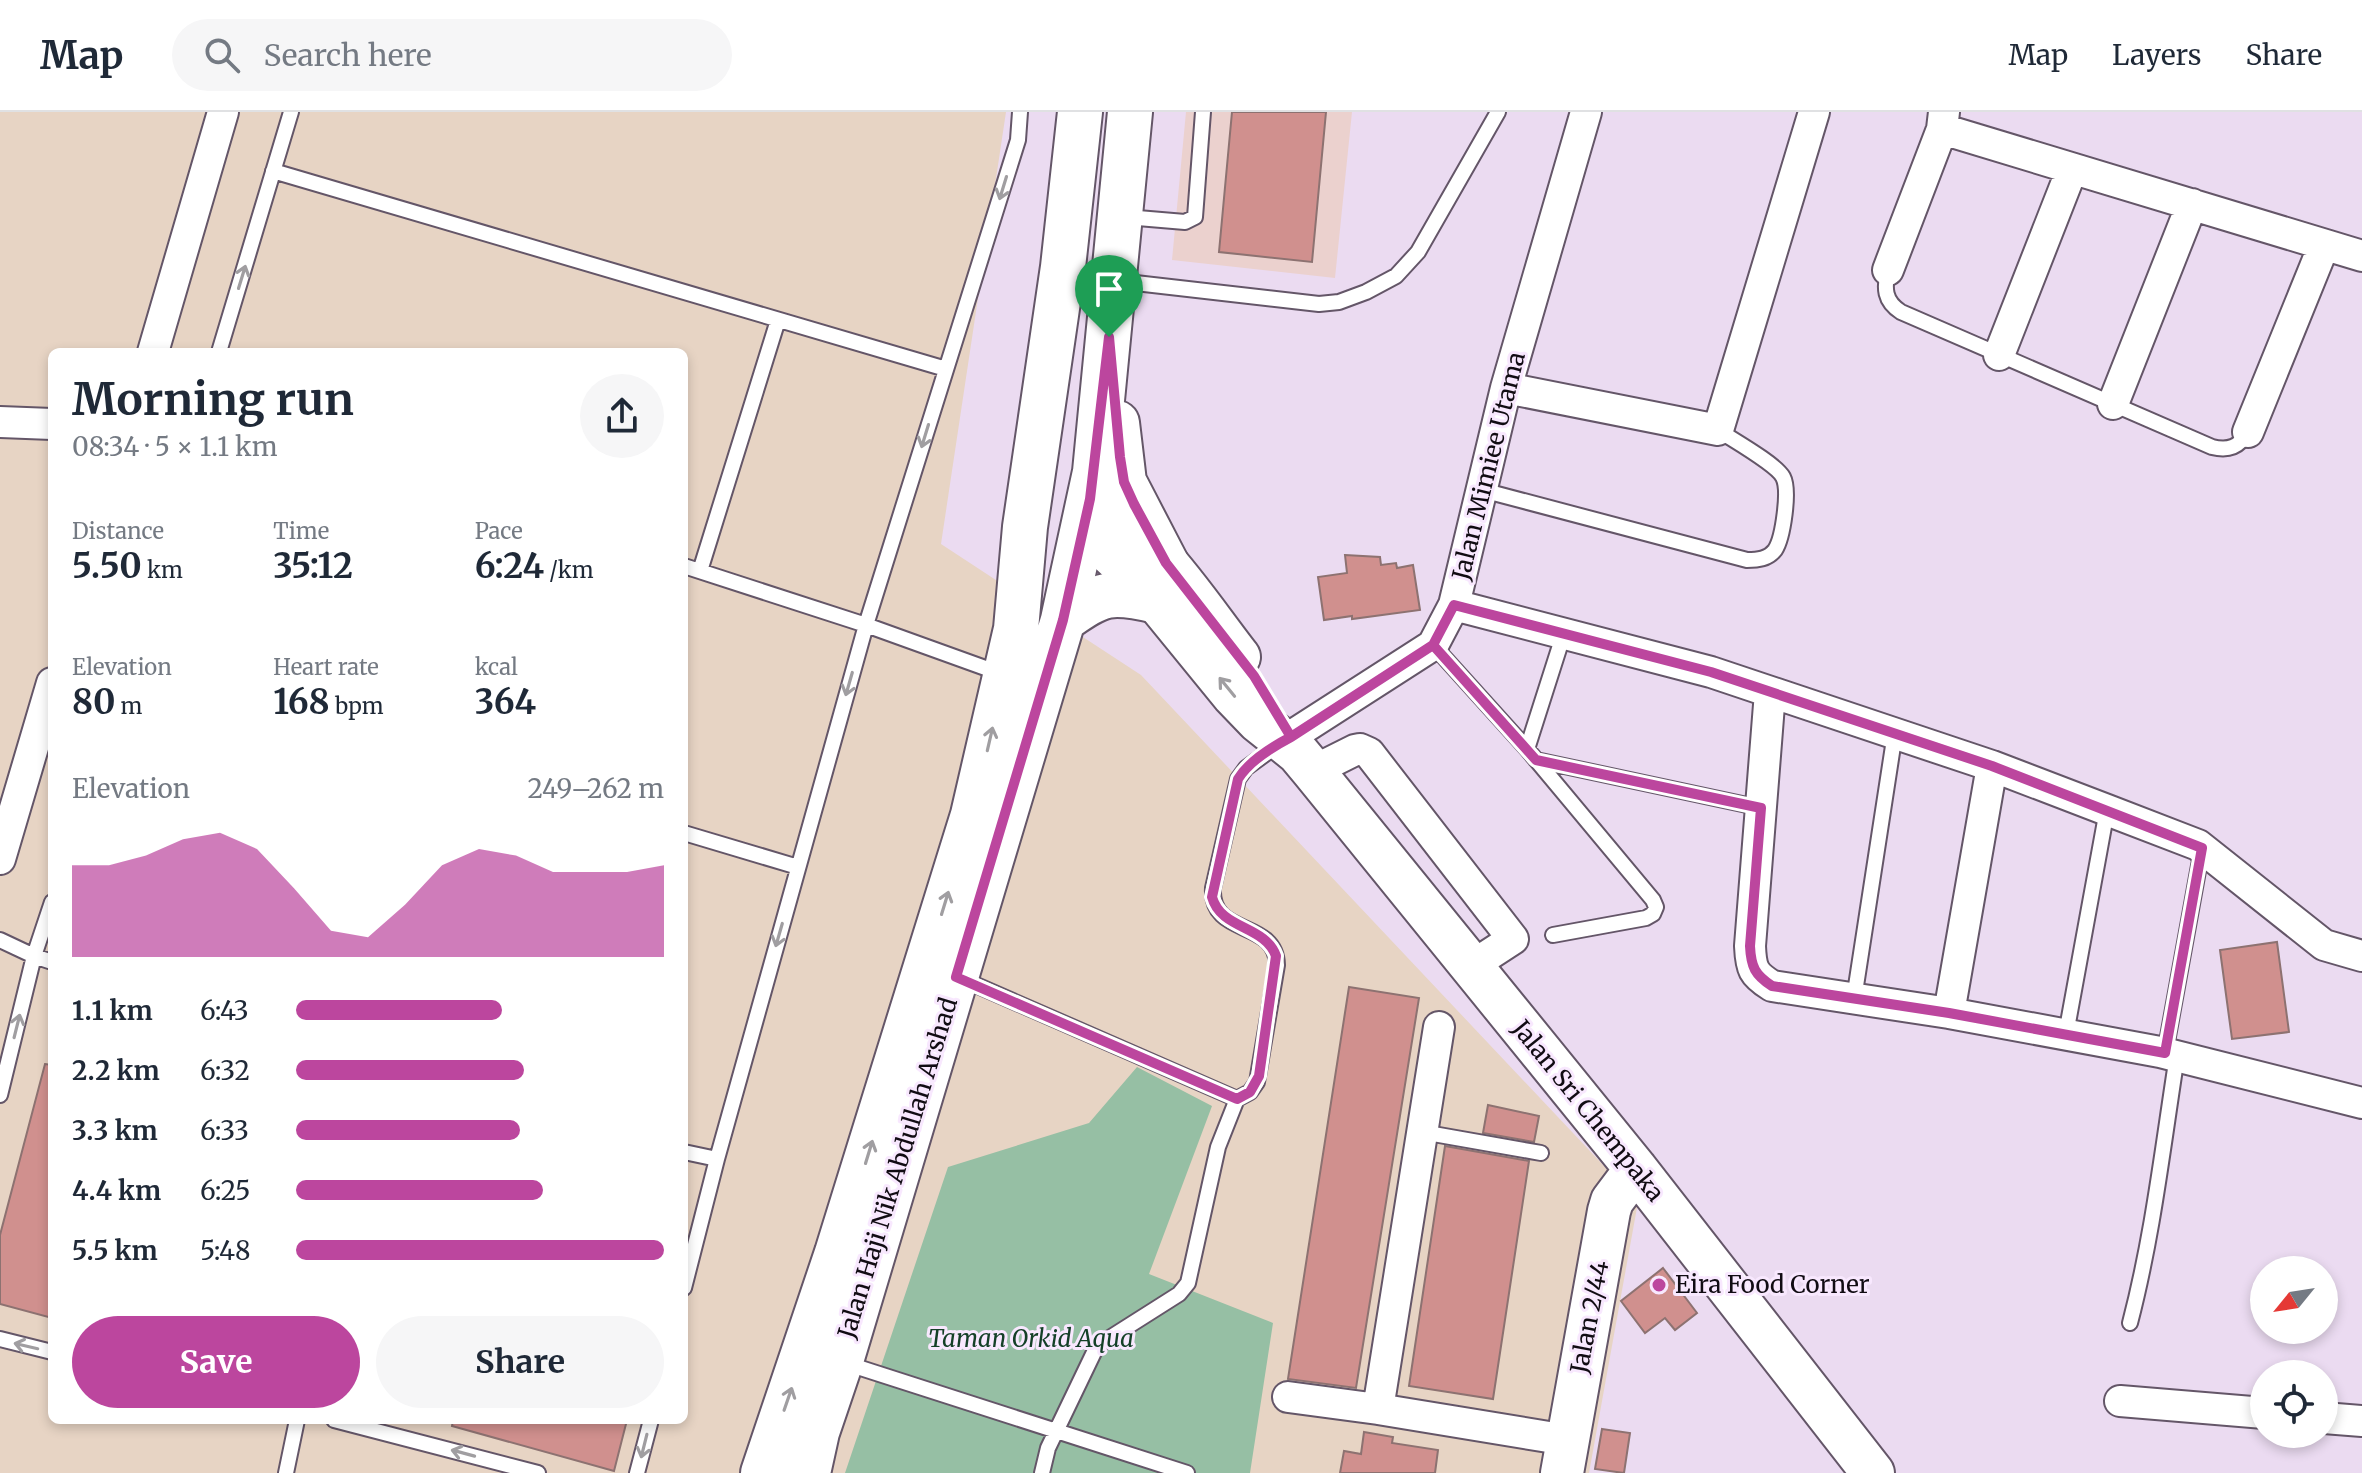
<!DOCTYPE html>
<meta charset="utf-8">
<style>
:root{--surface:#fff;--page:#f6f6f7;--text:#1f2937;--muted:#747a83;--line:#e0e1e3;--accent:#bc469e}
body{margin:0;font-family:Merriweather,serif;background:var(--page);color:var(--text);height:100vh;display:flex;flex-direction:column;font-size:30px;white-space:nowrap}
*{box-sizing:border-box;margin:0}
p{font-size:26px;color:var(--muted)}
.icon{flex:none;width:44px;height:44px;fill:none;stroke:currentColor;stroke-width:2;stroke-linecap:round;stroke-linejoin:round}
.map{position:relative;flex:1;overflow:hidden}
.sheet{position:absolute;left:48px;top:236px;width:640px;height:1076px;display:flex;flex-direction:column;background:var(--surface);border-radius:12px;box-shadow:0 4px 12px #0003}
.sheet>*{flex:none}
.needle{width:52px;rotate:240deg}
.buttons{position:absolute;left:2250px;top:1144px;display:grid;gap:16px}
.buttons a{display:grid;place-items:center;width:88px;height:88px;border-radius:50%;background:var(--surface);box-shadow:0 4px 12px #0003;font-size:40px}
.pin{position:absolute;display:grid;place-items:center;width:68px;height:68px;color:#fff;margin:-82px -34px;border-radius:50% 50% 50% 0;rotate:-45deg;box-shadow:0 0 8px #0007}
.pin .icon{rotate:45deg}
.round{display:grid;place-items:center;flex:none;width:84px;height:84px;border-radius:42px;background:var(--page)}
.headline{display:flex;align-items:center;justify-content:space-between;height:136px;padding:0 24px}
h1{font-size:44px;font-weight:700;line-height:60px}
.metrics{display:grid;grid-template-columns:repeat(3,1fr);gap:12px;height:136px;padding:8px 24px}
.metrics div{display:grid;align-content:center}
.metrics b{font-size:34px;font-weight:700}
.metrics small{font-size:22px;font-weight:400}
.metrics p{font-size:22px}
.chart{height:224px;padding:16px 24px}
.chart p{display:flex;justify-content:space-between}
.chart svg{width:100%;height:144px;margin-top:8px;fill:var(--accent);opacity:.7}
.action{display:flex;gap:16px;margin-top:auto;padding:16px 24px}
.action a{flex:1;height:92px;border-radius:48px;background:var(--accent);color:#fff;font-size:32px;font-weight:700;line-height:92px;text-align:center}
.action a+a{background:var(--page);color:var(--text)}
ul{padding:0 24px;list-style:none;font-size:26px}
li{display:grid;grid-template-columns:128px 96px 1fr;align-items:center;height:60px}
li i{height:20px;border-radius:10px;background:var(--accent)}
header{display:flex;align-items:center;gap:48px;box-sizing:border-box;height:112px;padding:0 40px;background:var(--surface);border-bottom:2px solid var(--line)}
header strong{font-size:38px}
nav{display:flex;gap:44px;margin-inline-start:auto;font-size:28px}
.search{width:560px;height:72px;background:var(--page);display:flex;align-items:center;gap:20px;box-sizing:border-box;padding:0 28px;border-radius:44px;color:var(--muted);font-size:30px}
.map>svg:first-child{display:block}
</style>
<header>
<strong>Map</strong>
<div class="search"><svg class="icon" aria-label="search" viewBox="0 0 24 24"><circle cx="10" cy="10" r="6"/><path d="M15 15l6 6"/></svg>Search here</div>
<nav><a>Map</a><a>Layers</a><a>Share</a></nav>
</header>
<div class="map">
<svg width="2362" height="1361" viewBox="0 0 2362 1361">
<rect width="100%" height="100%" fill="#ebdbf1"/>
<path fill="#e7d4c4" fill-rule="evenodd" d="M 0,0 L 1006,0 L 941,432 L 1141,563 L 1638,1090 L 1589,1361 L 0,1361 ZM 52,240 L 684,240 L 684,1308 L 52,1308 Z"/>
<path fill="#ebd1ce" d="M 1186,0 L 1352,0 L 1335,166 L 1172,148 Z"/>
<path fill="#96bfa4" d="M 1137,955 L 1212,994 L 1149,1162 L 1273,1211 L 1250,1361 L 845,1361 L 948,1055 L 1089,1011 Z"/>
<path fill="#d0908e" stroke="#8d7271" stroke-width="2" d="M 1232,0 L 1326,0 L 1312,150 L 1219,140 Z
M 1345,443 L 1380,445 L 1381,453 L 1396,451 L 1397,456 L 1413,453 L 1420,498 L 1352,507 L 1352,504 L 1324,508 L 1318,465 L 1347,461 Z
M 2277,830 L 2289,920 L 2232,927 L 2220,838 Z
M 1349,875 L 1419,886 L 1356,1276 L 1288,1267 Z
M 45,952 L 52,953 L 52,1206 L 0,1192 L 0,1123 Z
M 1488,993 L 1539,1004 L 1534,1030 L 1483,1021 Z
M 1445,1034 L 1529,1049 L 1493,1287 L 1409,1274 Z
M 1663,1156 L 1697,1201 L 1675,1218 L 1665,1206 L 1645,1221 L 1621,1189 Z
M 453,1308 L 627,1308 L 614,1359 L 452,1314 Z
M 1602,1317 L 1630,1321 L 1624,1361 L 1595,1357 Z
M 1364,1320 L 1393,1325 L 1392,1331 L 1438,1338 L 1435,1361 L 1340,1361 L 1344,1339 L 1361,1342 Z"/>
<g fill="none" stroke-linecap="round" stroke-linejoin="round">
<g stroke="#645668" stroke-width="18">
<path id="lane" d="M 273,59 L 946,257
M 1126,105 L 1185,110 L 1195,105 L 1203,0
M 1888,158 C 1884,176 1884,189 1901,200 L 2212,335 C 2229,339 2239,335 2248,320
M 1118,169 L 1319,192 L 1339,190 L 1366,180 L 1396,164 L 1418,140 L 1498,0
M 219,240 L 291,0
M 1482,378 L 1747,448 C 1758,448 1768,447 1775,438 C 1783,426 1790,378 1783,365 C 1776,352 1733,328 1718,318
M 684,454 L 866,513 L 1002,562
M 700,459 L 778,208
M 1433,533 L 1527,637 L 1653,788 L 1656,795 L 1653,802 L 1646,806 L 1553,823
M 1527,637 L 1564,521
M 1536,648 L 1761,696
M 684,721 L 798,755
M 0,828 L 34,844 L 52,850
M 960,866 L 1237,987
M 1854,887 L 1895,621
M 2066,922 L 2107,698
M 2165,941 L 2202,737
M 0,983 L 34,844 L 52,790
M 1422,1020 L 1541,1041
M 684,1040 L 717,1047
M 684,1176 L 717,1047 L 866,513 L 1018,28 L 1020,0
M 2130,1211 C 2153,1123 2163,1033 2177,944
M 0,1227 L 52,1240
M 845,1251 L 1187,1361
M 334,1308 L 538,1361
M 286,1361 L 297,1308
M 637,1361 L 651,1308
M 1042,1361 L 1048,1336 L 1097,1234 L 1179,1182 L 1188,1171 L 1218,1035 L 1237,987 L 1250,980 L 1257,970 L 1277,853 C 1276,806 1210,826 1213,776 L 1238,667 L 1246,656 L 1279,632"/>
</g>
<g stroke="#645668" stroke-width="34">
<path id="street" d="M 1942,17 L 2362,144
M 1888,158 L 1942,17 L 1944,0
M 153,240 L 223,0
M 1999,243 L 2072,57
M 1506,276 L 1718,318 L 1814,0
M 2113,292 L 2192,92
M 0,310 L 52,312
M 2248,320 L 2324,133
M 1454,493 L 1711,560 L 1992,654 L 2107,698 L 2198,733 L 2324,833 L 2362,844
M 1770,580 L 1750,834 C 1751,857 1753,862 1772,874 L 1949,901 L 2160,940 L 2362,991
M 1282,630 L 1433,533 L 1454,493 L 1506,276 L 1586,0
M 1313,659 L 1355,638 L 1360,637 L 1369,641 L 1513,827 L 1470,855
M 0,747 L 52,571
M 1949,901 L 1992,654
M 1439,915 L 1378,1297 L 1567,1328
M 1288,1285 L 1378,1297
M 2120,1289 L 2264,1301
M 2324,1306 L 2362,1309"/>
</g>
<g stroke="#645668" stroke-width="46">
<path id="secondary" d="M 1090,387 C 1149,414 1199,494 1239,545
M 1084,417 L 1140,469 L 1233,583 L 1258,609 L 1298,641 L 1313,659 L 1636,1057 L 1873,1361
M 1562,1361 L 1609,1099 L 1612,1089 L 1636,1057"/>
</g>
<g stroke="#645668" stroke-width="48">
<path id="primary" d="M 1117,311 L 1124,370 L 1166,451
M 1063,508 C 1102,480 1110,478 1157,489
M 763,1361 L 837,1141 L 973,703 L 1016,517 L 1025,415 L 1063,155 L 1080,0
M 808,1361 L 817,1320 L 841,1249 L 1063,508 L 1095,360 L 1130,0"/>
</g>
<use href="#lane" stroke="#fff" stroke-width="14"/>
<use href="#street" stroke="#fff" stroke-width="30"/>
<use href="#secondary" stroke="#fff" stroke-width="42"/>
<use href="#primary" stroke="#fff" stroke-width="44"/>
</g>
<defs><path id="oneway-shaft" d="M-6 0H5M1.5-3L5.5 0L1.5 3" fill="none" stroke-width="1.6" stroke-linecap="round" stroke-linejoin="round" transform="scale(2)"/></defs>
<g stroke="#a09ea1">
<use href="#oneway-shaft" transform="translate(1003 76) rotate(107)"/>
<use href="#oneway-shaft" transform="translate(242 165) rotate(-73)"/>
<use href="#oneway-shaft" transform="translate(925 324) rotate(107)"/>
<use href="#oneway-shaft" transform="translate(849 572) rotate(106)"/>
<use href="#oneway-shaft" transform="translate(1227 575) rotate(-129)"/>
<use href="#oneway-shaft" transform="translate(990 627) rotate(-77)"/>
<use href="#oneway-shaft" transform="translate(945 791) rotate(-73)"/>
<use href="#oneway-shaft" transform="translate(779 823) rotate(106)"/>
<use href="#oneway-shaft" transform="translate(17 914) rotate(-76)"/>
<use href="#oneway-shaft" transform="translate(869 1040) rotate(-73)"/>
<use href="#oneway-shaft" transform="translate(26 1234) rotate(-167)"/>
<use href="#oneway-shaft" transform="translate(788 1287) rotate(-71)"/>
<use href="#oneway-shaft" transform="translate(644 1334) rotate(104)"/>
<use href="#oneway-shaft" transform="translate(463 1341) rotate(-165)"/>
</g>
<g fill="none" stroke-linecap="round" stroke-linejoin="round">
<g stroke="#fff" stroke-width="16">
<path id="route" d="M 1109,225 L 1090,387 L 1063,508 L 956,865 L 1237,987 L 1250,980 L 1259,964 L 1276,844 C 1265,813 1221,818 1212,785 L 1238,667 C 1249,649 1272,635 1291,625 L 1433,533 L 1536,648 L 1761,696 L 1750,834 C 1751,855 1755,863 1772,874 L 1949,901 L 2165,941 L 2202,736 L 1992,654 L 1711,560 L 1454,493 L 1433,533 L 1291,625 L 1254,564 L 1166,451 L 1134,392 L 1124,370 L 1120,345 L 1109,225"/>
</g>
<use href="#route" stroke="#bc469e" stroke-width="10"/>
</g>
<circle fill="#bc469e" stroke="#f8e8fe" stroke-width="3" cx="1659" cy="1173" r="8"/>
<g text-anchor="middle" stroke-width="6" stroke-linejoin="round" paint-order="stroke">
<g font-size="24" fill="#110c13" stroke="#f8e8fe">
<text transform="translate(1489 354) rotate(-76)" y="8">Jalan Mimiee Utama</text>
<text transform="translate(1588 999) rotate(51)" y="8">Jalan Sri Chempaka</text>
<text transform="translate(898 1056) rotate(-73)" y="8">Jalan Haji Nik Abdullah Arshad</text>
<text transform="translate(1590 1205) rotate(-79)" y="8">Jalan 2/44</text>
</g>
<g font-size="24" fill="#110c13" stroke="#f8e8fe" text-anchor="start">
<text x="1675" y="1181">Eira Food Corner</text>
</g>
<g font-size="24" font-style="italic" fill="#144027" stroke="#f8e8fe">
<text x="1031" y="1235">Taman Orkid Aqua</text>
</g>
</g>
</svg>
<div class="buttons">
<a><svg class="needle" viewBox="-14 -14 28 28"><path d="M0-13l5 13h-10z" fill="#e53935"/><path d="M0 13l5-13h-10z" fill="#747a83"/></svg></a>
<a><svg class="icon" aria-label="locate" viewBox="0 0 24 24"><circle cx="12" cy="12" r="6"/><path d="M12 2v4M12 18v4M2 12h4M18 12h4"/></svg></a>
</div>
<div class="pin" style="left:1109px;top:225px;background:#1e9e55"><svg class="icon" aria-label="arrive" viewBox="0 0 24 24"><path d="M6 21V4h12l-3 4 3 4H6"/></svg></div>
<section class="sheet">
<div class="headline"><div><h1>Morning run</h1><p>08:34 · 5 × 1.1 km</p></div><a class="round"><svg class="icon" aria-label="share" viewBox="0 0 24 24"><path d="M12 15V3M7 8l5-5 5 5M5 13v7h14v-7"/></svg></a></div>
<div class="metrics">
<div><p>Distance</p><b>5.50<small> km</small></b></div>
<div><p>Time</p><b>35:12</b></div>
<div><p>Pace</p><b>6:24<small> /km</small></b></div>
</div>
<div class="metrics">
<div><p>Elevation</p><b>80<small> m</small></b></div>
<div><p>Heart rate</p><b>168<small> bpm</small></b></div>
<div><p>kcal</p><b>364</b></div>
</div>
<div class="chart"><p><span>Elevation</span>249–262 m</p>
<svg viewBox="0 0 160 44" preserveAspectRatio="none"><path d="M0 44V16L10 16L20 13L30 8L40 6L50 11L60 23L70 36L80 38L90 28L100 16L110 11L120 13L130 18L140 18L150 18L160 16V44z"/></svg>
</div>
<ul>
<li><b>1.1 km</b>6:43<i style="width:56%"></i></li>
<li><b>2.2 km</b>6:32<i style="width:62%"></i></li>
<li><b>3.3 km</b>6:33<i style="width:61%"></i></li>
<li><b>4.4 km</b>6:25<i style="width:67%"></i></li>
<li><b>5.5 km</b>5:48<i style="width:100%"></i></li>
</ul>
<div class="action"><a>Save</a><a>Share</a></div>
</section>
</div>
